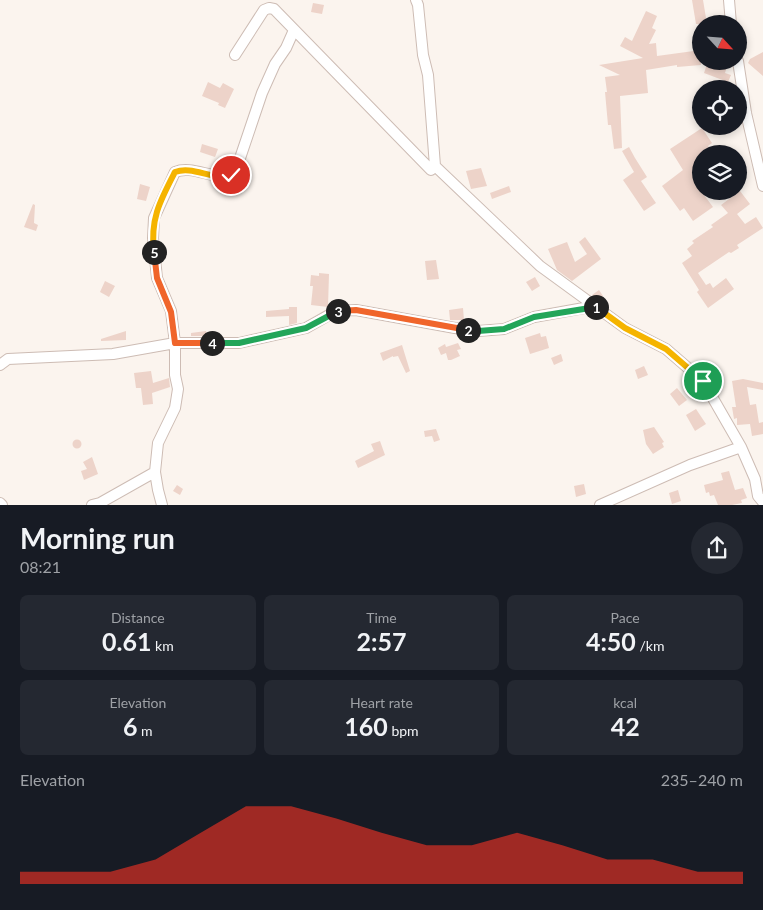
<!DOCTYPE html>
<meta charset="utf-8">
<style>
:root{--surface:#171b24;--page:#242831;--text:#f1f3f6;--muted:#9ea1a6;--accent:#d93025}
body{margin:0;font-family:Lato,sans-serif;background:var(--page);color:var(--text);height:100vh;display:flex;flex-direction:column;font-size:19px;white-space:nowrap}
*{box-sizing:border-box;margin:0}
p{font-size:16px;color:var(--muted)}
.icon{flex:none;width:28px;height:28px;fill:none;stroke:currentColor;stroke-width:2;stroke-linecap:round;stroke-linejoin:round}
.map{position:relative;height:505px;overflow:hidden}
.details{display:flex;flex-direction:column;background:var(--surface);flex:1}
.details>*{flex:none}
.needle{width:32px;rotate:116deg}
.buttons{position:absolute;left:692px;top:15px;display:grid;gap:10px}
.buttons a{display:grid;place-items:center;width:55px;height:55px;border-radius:50%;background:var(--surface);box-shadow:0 2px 8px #0003;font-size:25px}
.pin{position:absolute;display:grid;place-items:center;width:42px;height:42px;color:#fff;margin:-21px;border:2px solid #fff;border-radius:50%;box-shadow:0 1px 5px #0007}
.km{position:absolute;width:25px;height:25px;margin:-12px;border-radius:50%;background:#222;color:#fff;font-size:14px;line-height:25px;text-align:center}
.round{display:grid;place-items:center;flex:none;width:52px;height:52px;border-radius:26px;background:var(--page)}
.summary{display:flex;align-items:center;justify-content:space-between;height:85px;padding:0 20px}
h1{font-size:28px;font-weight:700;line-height:38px}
.figures{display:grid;grid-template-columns:repeat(3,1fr);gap:8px;height:85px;padding:5px 20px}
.figures div{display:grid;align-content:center;border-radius:8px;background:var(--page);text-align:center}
.figures b{font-size:25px;font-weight:700}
.figures small{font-size:14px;font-weight:400}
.figures p{font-size:14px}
.chart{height:140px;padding:10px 20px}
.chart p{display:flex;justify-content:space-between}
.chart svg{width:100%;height:90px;margin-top:5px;fill:var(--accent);opacity:.7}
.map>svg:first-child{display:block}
</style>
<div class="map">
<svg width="763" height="505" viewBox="0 0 763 505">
<rect width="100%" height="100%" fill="#fbf4ee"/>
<path fill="#edd3c9" d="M 692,0 L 703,0 L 707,24 L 696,24 Z
M 313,3 L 324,5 L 322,14 L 311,12 Z
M 646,11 L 657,16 L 652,28 L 656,30 L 649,44 L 656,43 L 657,56 L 701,50 L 701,65 L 677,67 L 677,65 L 646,70 L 648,93 L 620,96 L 622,148 L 614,149 L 611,125 L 608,125 L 605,92 L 607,92 L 605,77 L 620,75 L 599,65 L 643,58 L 620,46 L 625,37 L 632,41 Z
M 763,52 L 763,76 L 748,63 L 750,59 Z
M 708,61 L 721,61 L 720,64 L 727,66 L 725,73 L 731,75 L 728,82 L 704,73 Z
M 208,82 L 220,88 L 223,83 L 234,89 L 225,108 L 218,105 L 219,103 L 202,96 Z
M 702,128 L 712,143 L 708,146 L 713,154 L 701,154 L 701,191 L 713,207 L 693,221 L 684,208 L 680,211 L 662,186 L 683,170 L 670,149 Z
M 202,144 L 218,149 L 215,157 L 200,152 Z
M 629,147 L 635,158 L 647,177 L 641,181 L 656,203 L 644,211 L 623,180 L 634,172 L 622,151 Z
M 481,168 L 487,186 L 471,189 L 466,171 Z
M 140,184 L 150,187 L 146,201 L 137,199 Z
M 509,186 L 511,192 L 492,199 L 490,193 Z
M 740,191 L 750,204 L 737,214 L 745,224 L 756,217 L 763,228 L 737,245 L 739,248 L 731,253 L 729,252 L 698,273 L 706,285 L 710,283 L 713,288 L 726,278 L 734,289 L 708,308 L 697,292 L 699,290 L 682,263 L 692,256 L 687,249 L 694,243 L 692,241 L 713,227 L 711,225 L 728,213 L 721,205 Z
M 33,204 L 35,205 L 34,223 L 38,225 L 36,231 L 24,227 Z
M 585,237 L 601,259 L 572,281 L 557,270 L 548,249 L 567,242 L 575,262 L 587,254 L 579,242 Z
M 436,260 L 439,279 L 427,280 L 425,261 Z
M 319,273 L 329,274 L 328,307 L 311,305 L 313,286 L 310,286 L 311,275 L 319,276 Z
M 535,277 L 540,286 L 532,291 L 526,282 Z
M 105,281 L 115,286 L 109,297 L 100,292 Z
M 599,290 L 603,296 L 597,299 L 592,295 Z
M 289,307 L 297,307 L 297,323 L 289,325 L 289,316 L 266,317 L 266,311 L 289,309 Z
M 463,308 L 464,320 L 450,320 L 449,310 Z
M 126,331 L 126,340 L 101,341 L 101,339 Z
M 206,331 L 207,336 L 191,336 L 191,333 Z
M 540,333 L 541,337 L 546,336 L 549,348 L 530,354 L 525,338 Z
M 458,343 L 461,349 L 457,350 L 460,356 L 451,360 L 448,360 L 446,353 L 441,355 L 438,348 L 445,344 L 446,347 Z
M 402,345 L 410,371 L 406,373 L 398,356 L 393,357 L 393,356 L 383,361 L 380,353 Z
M 561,354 L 563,361 L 554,365 L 551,358 Z
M 644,366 L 648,375 L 638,379 L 635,370 Z
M 151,371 L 153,383 L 169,378 L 170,387 L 152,393 L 153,404 L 143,405 L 141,388 L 136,388 L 134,373 Z
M 743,379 L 763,383 L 763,390 L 747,387 L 750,405 L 756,404 L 759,423 L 763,422 L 763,434 L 752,436 L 750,424 L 737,425 L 737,418 L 734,419 L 732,407 L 736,407 L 732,381 Z
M 677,388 L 687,400 L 679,406 L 670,394 Z
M 696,409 L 706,424 L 695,431 L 686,415 Z
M 654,427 L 664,442 L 662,443 L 664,447 L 653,454 L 646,444 L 643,430 Z
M 436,429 L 440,440 L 434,442 L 432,436 L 425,437 L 424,431 Z
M72.5 444a4.5 4.5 0 1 1 9 0a4.5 4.5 0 1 1-9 0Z
M 380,441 L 385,455 L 358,468 L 355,461 L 374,451 L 371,444 Z
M 92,457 L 98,474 L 84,480 L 81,471 L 87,469 L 83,462 Z
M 729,471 L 735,490 L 743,488 L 747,498 L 741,500 L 742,503 L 732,505 L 718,505 L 714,495 L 710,496 L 709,492 L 706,493 L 704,485 L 723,480 L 721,473 Z
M 584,484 L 586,494 L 576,497 L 574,486 Z
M 177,485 L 183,489 L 180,495 L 173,491 Z
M 678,490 L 681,501 L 672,504 L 669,493 Z"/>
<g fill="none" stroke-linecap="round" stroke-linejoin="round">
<g stroke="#cdbcb4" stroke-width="12">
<path id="street" d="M 416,0 L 418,5 L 423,55 L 428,75 L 435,166
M 729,0 L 731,24
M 235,55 L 264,10 L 269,8 L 274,9 L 431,170 L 435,166 L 540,266 L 625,328 L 666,349 L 703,381 L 741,447 L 755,479 L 758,496 L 763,502
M 738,61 L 746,113 L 763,186
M 0,365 L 8,359 L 113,354 L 175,343 L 239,343 L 306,328 L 336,311 L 356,310 L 455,328 L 478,331 L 504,329 L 534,317 L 595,306
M 0,503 L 2,505
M 92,505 L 100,503 L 155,472
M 162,505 L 158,490 L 155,472 L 158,443 L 175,408 L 178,389 L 175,375 L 175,343 L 171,311 L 157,278 L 153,238 L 154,218 L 175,172 C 194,164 216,183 235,173 L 262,93 L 275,64 L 286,48 L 294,30
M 600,505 L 690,465 L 741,447"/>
</g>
<use href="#street" stroke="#fff" stroke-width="10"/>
</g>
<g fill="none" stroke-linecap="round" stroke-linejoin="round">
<g stroke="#fff" stroke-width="10">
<path id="split-1" d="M 596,307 L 625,328 L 666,349 L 703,381"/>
</g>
<g stroke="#fff" stroke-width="10">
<path id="split-2" d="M 468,330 L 478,331 L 504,329 L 534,317 L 596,307"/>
</g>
<g stroke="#fff" stroke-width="10">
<path id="split-3" d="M 338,311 L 356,310 L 468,330"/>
</g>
<g stroke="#fff" stroke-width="10">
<path id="split-4" d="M 212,343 L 239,343 L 306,328 L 338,311"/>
</g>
<g stroke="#fff" stroke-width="10">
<path id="split-5" d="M 154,252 L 157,278 L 171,312 L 175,343 L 212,343"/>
</g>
<g stroke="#fff" stroke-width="10">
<path id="split-6" d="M 154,252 C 150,219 160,201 175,172 C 193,165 213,181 231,175"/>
</g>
<use href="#split-1" stroke="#f5b400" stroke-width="6"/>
<use href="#split-2" stroke="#22a559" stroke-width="6"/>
<use href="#split-3" stroke="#f0652b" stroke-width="6"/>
<use href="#split-4" stroke="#22a559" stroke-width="6"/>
<use href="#split-5" stroke="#f0652b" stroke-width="6"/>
<use href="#split-6" stroke="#f5b400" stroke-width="6"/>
</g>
</svg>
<div class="buttons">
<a><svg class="needle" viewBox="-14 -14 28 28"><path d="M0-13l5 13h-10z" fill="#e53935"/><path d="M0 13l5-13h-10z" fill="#9ea1a6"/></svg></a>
<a><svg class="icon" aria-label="locate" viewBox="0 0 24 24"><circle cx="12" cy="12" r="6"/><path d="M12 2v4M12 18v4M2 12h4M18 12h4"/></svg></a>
<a><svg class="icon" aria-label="layers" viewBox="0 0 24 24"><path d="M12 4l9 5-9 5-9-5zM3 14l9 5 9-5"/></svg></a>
</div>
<div class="pin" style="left:703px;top:381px;background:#1e9e55"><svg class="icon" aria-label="arrive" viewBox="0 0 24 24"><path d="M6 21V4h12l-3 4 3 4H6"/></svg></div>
<div class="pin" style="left:231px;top:175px;background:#d93025"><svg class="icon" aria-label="check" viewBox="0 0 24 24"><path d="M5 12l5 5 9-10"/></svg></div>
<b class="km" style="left:596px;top:307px">1</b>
<b class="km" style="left:468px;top:330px">2</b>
<b class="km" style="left:338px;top:311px">3</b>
<b class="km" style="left:212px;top:343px">4</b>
<b class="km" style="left:154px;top:252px">5</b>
</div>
<section class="details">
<div class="summary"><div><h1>Morning run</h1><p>08:21</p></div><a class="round"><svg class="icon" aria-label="share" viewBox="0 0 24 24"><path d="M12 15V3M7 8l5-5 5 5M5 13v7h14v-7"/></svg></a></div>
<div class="figures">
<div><p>Distance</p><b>0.61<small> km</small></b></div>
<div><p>Time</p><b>2:57</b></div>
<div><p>Pace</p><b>4:50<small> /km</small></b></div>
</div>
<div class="figures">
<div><p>Elevation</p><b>6<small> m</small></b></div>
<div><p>Heart rate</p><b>160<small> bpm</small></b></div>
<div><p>kcal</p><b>42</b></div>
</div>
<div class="chart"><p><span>Elevation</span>235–240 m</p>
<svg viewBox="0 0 160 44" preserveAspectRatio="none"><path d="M0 44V38L10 38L20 38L30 32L40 19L50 6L60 6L70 12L80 19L90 25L100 25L110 19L120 25L130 32L140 32L150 38L160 38V44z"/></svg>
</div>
</section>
